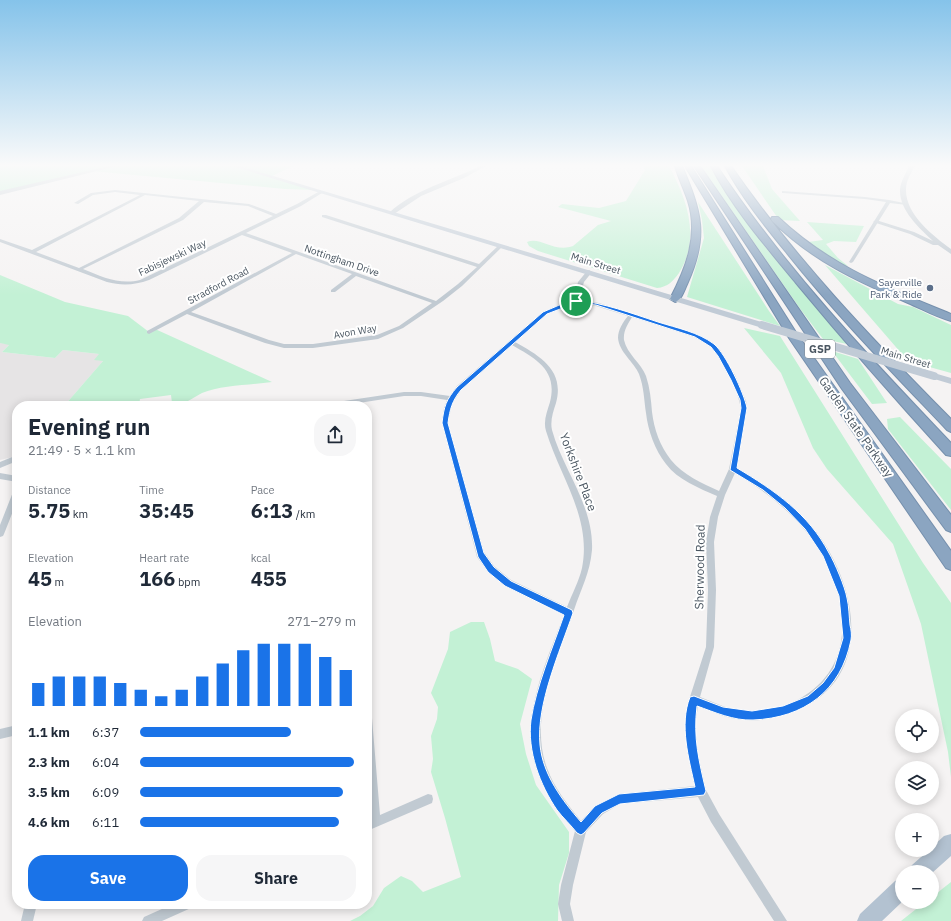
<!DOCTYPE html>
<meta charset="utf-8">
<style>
:root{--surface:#fff;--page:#f6f6f7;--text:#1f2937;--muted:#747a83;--accent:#1a73e8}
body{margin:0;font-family:"IBM Plex Sans",sans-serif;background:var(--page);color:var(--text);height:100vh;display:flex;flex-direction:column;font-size:15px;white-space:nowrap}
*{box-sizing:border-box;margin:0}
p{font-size:13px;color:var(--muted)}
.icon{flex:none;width:22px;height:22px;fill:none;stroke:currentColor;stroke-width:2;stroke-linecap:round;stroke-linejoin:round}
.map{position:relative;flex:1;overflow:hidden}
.details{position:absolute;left:12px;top:401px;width:360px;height:508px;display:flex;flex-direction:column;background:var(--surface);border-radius:16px;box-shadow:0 2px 10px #0003}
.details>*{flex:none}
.controls{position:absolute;left:895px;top:709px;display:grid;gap:8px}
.controls a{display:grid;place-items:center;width:44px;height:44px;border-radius:50%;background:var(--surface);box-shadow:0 2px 10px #0003;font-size:20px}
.pin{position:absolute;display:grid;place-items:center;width:34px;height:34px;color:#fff;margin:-17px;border:2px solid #fff;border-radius:50%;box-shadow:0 1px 4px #0007}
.round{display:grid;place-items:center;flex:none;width:42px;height:42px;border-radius:16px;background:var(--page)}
.head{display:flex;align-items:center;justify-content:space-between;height:68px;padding:0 16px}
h1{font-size:22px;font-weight:700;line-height:30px}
.stats{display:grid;grid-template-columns:repeat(3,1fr);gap:6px;height:68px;padding:4px 16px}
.stats div{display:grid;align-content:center}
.stats b{font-size:20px;font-weight:700}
.stats small{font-size:11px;font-weight:400}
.stats p{font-size:11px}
.chart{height:112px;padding:8px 16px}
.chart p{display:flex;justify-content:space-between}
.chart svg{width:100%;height:72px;margin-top:4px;stroke:var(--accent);stroke-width:6}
.cta{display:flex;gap:8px;margin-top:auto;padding:8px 16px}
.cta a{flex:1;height:46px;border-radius:16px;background:var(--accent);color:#fff;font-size:16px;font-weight:700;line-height:46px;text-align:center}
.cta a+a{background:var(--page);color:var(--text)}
ul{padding:0 16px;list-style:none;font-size:13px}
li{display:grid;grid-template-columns:64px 48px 1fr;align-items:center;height:30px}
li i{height:10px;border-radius:5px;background:var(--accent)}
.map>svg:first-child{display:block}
</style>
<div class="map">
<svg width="951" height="921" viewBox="0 0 951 921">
<rect width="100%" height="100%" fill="#f5f3f3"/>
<path fill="#e6e4e5" d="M 0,343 L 10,344 L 2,352 L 55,358 L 63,350 L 99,354 L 103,361 L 64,406 L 17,406 L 17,456 L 0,460 Z"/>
<path fill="#c3f1d5" d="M 0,166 L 235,166 L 240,167 L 245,166 L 293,166 L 272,176 L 315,190 L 285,189 L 91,171 L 0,193 Z
M 643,166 L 669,166 C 687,199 701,238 679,273 C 673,281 668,287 657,288 L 538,251 L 529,246 L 527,242 C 540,236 554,253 573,246 L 598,225 L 611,221 L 558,207 L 562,204 L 599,208 L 626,201 L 645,170 Z
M 701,166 L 710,166 L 732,200 L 766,248 L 847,344 L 823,339 L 801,310 Z
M 742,166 L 763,166 L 772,189 L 800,221 L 779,220 Z
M 698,202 L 769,311 L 780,326 L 687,297 L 704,238 L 702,220 Z
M 807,222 L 864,226 L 856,242 L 834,241 L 826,244 L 838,258 L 848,266 L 835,263 L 808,242 L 823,240 Z
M 825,265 L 898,304 L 913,307 L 951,325 L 951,373 L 908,361 Z
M 0,275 L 65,302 L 128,316 L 149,332 L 155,329 L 272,382 C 251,385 221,385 202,393 C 192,398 184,406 172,403 L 171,395 L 140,399 L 139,406 L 122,406 L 122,404 L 103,406 L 64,406 L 103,361 L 94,360 L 99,354 L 63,350 L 55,358 L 2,352 L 9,345 L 0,343 Z
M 744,328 L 780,336 L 923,563 L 951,603 L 951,777 L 948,752 L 921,624 L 893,544 L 827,469 L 813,448 L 781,373 Z
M 832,351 L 858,359 L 887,403 L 872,404 Z
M 900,417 L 951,469 L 951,510 L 888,429 L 887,419 Z
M 471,622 L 484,622 L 490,639 L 495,661 L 518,669 L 532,679 L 520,724 L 526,754 L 536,785 L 569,832 L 569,853 L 559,885 L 558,921 L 350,921 L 360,916 L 373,906 L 384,888 L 401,876 L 412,881 L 423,892 L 461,877 L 445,818 L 431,772 L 433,759 L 431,736 L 437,719 L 438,707 L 431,693 L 448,649 L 450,632 Z
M 951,882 L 951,921 L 901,921 L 925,902 L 932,902 L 932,897 Z"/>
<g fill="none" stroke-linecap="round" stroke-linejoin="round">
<g stroke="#7690ad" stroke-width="2">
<path id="motorway" d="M 675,166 L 682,166 C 701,211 709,235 688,282 C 685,288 682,300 675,302 L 670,299 C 686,268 699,236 688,201 C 684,189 678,177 675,166 Z
M 685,166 L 691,166 L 797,334 L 951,551 L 951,570 L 946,568 L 789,338 Z
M 694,166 L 700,166 L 850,383 L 951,515 L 951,532 L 946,530 L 842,389 Z
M 711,166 L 717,166 C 784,267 868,356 951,443 L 951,456 L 946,455 C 895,399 845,342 796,283 C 767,248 731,206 711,166 Z
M 725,166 L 731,166 C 796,260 871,338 951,419 L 951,432 L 947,430 C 892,372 836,315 786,252 C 764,225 741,196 725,166 Z
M 772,217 L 778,217 C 831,267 886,287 951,314 L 951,321 C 936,317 922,309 908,303 C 856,281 813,261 772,221 L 771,219 Z"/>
</g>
<path fill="#c1cad2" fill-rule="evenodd" d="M 115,190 L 249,204 L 276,214 L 297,204 L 320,191 L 322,191 L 322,193 L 301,206 L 246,233 L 436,301 L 458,284 L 477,267 L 322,217 L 322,215 L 326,215 L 479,264 L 499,245 L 503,246 L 462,286 L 443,301 L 403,328 L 378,339 L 313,348 L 284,348 L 265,343 L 187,314 L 149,334 L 147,333 L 147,331 L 292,253 L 242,235 L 149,280 C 135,285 122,286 107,282 L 0,242 L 0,239 L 32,250 L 140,195 L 115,192 L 93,195 L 78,204 L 74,203 L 91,193 ZM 145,195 L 199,201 L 179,218 L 79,268 L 36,252 ZM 204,202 L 248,206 L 273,216 L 140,280 C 120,285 102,277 83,269 L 183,220 ZM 296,254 L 352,274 L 331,290 L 331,292 L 335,292 L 356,276 L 432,303 L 399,326 L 377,335 L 313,344 L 284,344 L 269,340 L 191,312 Z
M 782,191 L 865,197 L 889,200 L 909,204 L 907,205 L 890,203 L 853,262 L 851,263 L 849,262 L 886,202 L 865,199 L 783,193 L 782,193 Z
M 589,270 L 592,272 L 584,282 L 579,300 L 599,303 L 698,335 L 713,343 L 720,350 L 735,375 L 746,401 L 747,408 L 737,468 C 768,486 798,507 820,537 C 859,592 872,679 797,710 C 780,717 762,722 744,720 C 728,719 713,712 698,706 L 695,726 L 698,754 L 706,790 L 719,814 L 787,921 L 774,921 L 711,822 L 698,797 L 620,804 L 603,814 L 586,832 L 573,885 L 570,904 L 574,921 L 562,921 L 558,904 L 561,885 L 575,831 C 557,809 539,785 533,757 C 523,711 548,657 564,615 L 505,586 L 488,572 L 477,557 L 442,423 L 444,408 L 447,400 L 421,396 L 404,396 L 339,406 L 321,406 L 324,404 L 404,392 L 421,392 L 450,396 L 457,386 L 543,312 L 563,303 L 574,300 L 578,282 L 587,271 ZM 576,303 L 596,306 L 628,316 C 623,322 618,330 618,338 C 619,352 634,362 639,374 C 644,387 644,400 646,413 C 648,431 655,450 666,464 C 678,480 699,488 717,496 L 710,517 L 706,542 L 708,590 L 706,647 L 689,700 L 685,726 L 688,754 L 695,786 L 619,794 L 595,806 L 581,821 C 568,805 554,788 547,768 C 528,717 558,658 574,610 C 581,589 590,573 592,550 C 594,506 563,470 552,430 C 550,421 553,412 556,403 C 565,370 540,356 515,342 L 547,314 L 567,305 ZM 632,317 L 694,337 L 705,343 L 711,347 L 716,353 L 729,375 L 737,393 L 741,408 L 729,469 L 719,491 C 702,483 683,475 671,460 C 660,446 654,429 652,412 C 651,400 650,388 646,376 C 641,363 627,354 624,340 C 623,331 628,324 632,317 ZM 512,345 C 536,359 558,370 550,402 C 547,412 543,421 546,431 C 560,477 592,518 582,568 C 579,581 572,594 567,607 L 511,580 L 494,566 L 484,552 L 448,423 L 452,404 L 461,390 ZM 735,473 C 770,494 802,519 822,555 C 849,602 855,664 804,696 C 787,707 766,712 746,711 C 730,710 715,703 700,697 L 714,647 L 716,590 L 714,542 L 718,517 L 725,495 Z
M 17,455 L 17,461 L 0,468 L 0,462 Z
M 0,473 L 17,476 L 17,482 L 0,479 Z
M 17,489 L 17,501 L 4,534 L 3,536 L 0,537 L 0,525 L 13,492 L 14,490 Z
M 367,713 L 370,715 L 372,718 L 380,815 L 428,794 L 432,795 L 433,799 L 432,803 L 367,831 L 367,820 L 369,819 L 367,786 Z
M 17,725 L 17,735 L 0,739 L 0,729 Z
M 25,904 L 37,904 L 33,921 L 21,921 Z
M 173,904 L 193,904 L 191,908 L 162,921 L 142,921 L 144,917 Z"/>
<path fill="#c1cad2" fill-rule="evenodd" d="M 109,166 L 117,166 L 0,195 L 0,191 Z
M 480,166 L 486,166 L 464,178 L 421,196 L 394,214 L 389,213 C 413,190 450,181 480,166 Z
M 909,166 L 915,166 C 911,173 906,181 906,189 C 905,214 933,236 951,249 L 951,254 L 938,245 L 933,245 L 910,234 L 873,222 L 876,220 L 914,232 L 933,241 C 919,228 899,210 900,189 C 901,181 906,173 909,166 Z"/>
<path fill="#c1cbd6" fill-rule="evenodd" d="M 232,166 L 240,166 L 765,323 L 766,325 L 762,327 L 759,327 Z
M 934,373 L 951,378 L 951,384 L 931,378 L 930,376 L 931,374 Z"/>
<path fill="#b3c2d1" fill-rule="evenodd" d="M 951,834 L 951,856 L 932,873 L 932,872 L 909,872 L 912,865 L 929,850 L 932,850 L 932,847 L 944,836 Z
M 902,878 L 902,902 L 882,921 L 857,921 L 860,914 L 895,881 Z"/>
<use href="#motorway" fill="#8ba5c1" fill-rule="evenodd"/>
<path stroke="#c1cbd6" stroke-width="8" d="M 762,325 L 934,376"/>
</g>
<linearGradient id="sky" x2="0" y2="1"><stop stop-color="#85c3ea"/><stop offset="0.56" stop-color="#fafafa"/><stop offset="1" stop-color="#fafafa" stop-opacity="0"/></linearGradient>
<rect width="951" height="295" fill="url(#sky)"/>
<path fill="#1a73e8" stroke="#fff" fill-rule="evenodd" d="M 576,300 C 604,303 631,313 658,322 C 677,328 698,332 714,344 C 726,354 744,393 747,408 L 737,468 C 774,490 809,514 829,553 C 835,563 845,587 847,598 C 849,606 849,616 850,625 C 851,629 852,635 851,640 C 841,691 804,718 753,720 C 734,721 714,712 697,706 C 693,738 699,761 706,791 L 704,795 L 620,804 L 602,813 L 584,833 L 581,835 L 577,833 C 571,825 563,818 557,810 C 540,785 527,751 531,720 C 536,687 553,647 564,615 L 505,586 L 488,572 L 478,557 L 442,423 C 444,406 446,400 457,387 L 543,312 L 564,303 ZM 576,303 L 596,305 L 695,337 L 711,347 L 718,356 L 731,380 L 740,400 L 741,408 L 730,470 L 763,490 L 785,508 L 805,529 L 823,556 L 839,596 L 843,638 L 834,668 L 823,683 L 808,696 L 783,706 L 752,711 L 723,707 L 694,696 L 690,697 C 679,725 689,759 695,787 L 619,794 L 595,806 L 581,822 C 562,800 543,775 540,745 C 536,705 560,651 573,613 L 572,610 L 511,581 L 494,567 L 484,553 L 448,423 C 450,409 452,401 461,390 L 547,314 Z"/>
<circle fill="#5c6f8a" stroke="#fff" stroke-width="1.5" cx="930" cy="288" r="4"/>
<g text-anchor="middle" stroke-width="4" stroke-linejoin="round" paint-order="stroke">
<g font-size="10" fill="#4a5661" stroke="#fff">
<text transform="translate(172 257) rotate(-25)" y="4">Fabisjewski Way</text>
<text transform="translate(342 260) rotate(19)" y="4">Nottingham Drive</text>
<text transform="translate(596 263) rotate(17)" y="4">Main Street</text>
<text transform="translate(218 285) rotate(-28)" y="4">Stradford Road</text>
<text transform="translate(355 331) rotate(-10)" y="4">Avon Way</text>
<text transform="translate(906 357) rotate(17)" y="4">Main Street</text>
</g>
<g font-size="10" fill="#4e5e75" stroke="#fff" text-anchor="end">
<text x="922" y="286">Sayerville<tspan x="922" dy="12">Park &amp; Ride</tspan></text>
</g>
<rect fill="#fff" stroke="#808990" stroke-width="1" x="805" y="340" width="30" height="18" rx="3"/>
<g font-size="11" font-weight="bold" fill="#4a5661">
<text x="820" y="353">GSP</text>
</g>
<g font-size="12" fill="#4a5661" stroke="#fff">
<text transform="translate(856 427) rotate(55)" y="4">Garden State Parkway</text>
<text transform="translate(578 472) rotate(69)" y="4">Yorkshire Place</text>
<text transform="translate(700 567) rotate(-89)" y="4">Sherwood Road</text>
</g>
</g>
</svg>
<div class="controls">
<a><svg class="icon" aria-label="locate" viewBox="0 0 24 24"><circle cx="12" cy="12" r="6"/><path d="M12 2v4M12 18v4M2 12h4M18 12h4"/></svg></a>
<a><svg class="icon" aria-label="layers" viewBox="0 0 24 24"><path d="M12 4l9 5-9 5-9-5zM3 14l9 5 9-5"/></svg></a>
<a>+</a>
<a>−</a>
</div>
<div class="pin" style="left:576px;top:301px;background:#1e9e55"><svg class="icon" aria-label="arrive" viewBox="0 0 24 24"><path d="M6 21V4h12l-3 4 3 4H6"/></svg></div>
<section class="details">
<div class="head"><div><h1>Evening run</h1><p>21:49 · 5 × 1.1 km</p></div><a class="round"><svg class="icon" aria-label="share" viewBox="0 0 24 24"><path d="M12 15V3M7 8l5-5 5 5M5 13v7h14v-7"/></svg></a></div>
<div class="stats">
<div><p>Distance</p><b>5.75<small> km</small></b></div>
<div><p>Time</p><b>35:45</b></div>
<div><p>Pace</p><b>6:13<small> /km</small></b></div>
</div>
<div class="stats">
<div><p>Elevation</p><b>45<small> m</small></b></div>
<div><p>Heart rate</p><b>166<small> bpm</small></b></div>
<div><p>kcal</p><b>455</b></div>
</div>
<div class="chart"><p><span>Elevation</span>271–279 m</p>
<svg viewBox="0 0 160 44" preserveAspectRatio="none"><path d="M5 44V30M15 44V26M25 44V26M35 44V26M45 44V30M55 44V34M65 44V38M75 44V34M85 44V26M95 44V18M105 44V10M115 44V6M125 44V6M135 44V6M145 44V14M155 44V22"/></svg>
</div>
<ul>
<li><b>1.1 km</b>6:37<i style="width:70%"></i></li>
<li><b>2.3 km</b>6:04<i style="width:99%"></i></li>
<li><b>3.5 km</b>6:09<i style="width:94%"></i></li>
<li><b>4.6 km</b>6:11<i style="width:92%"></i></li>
</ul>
<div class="cta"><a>Save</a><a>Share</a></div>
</section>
</div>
